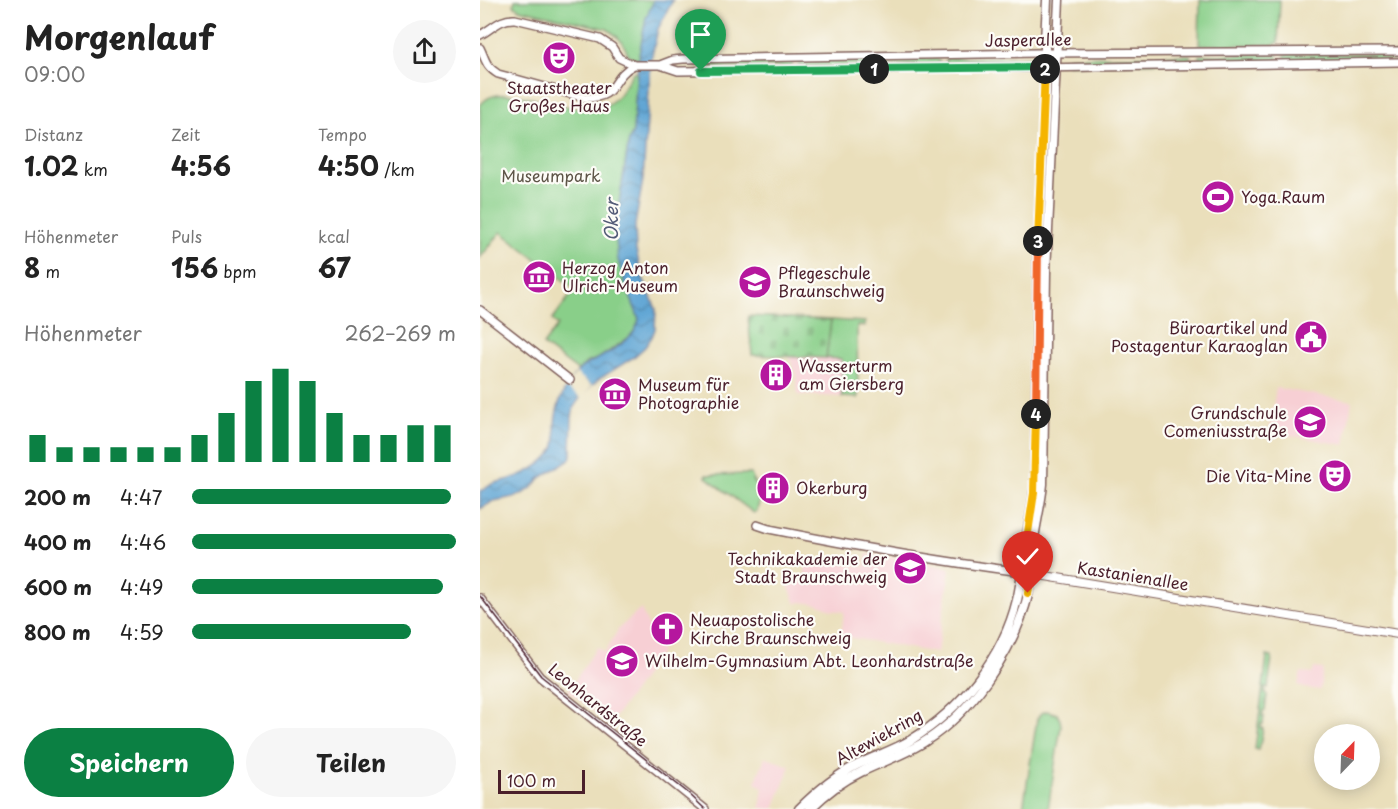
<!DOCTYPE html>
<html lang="de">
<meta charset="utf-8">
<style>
:root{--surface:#fff;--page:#f6f6f6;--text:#222;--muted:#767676;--accent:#0b8043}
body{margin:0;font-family:"Playpen Sans",sans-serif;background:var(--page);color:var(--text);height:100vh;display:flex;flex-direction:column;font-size:22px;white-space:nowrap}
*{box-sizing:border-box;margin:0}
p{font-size:20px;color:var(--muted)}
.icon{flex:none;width:33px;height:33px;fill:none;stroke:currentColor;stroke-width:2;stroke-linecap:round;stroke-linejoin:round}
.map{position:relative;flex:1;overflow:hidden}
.side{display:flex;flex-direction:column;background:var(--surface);width:480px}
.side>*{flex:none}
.needle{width:39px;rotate:23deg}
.controls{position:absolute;left:834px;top:724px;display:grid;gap:12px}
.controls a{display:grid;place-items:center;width:66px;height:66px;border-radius:50%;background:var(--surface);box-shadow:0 3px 15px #0003;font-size:30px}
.scale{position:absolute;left:18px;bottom:15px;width:87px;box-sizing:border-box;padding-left:6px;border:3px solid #4a1f2b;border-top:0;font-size:16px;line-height:21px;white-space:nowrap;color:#4a1f2b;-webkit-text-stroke:4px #fdfcf7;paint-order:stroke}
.pin{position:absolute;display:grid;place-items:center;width:51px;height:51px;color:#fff;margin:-62px -26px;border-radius:50% 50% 50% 0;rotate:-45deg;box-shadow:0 0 6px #0007}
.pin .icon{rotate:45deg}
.km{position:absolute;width:30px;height:30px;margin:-15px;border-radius:50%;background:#222;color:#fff;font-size:16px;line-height:30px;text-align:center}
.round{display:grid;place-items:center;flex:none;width:63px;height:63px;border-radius:32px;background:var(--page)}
.overview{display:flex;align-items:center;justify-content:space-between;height:102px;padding:0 24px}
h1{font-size:33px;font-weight:700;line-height:45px}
.stats{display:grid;grid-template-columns:repeat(3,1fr);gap:9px;height:102px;padding:6px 24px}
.stats div{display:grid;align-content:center}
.stats b{font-size:26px;font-weight:700}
.stats small{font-size:16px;font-weight:400}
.stats p{font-size:16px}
.chart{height:168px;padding:12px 24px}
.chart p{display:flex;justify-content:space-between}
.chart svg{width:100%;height:108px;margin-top:6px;stroke:var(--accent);stroke-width:6}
.cta{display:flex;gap:12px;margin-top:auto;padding:12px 24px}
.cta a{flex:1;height:69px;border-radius:36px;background:var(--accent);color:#fff;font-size:24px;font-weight:700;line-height:69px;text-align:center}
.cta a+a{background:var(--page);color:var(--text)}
ul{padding:0 24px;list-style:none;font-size:20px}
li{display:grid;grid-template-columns:96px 72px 1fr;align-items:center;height:45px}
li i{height:15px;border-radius:8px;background:var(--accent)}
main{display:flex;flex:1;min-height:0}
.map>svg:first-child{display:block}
</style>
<main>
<section class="side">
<div class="overview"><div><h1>Morgenlauf</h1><p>09:00</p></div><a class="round"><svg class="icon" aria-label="share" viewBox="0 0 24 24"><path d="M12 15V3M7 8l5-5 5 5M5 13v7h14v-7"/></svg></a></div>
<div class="stats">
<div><p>Distanz</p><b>1.02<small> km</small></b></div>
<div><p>Zeit</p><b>4:56</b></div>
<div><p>Tempo</p><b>4:50<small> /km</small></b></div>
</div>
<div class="stats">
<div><p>Höhenmeter</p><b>8<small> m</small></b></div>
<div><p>Puls</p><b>156<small> bpm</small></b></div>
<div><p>kcal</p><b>67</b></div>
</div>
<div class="chart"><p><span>Höhenmeter</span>262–269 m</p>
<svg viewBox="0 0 160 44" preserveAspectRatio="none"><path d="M5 44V33M15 44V38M25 44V38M35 44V38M45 44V38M55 44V38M65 44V33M75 44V24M85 44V11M95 44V6M105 44V11M115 44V24M125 44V33M135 44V33M145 44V29M155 44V29"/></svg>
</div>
<ul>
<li><b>200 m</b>4:47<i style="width:98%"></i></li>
<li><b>400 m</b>4:46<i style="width:100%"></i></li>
<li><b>600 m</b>4:49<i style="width:95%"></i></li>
<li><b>800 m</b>4:59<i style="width:83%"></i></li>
</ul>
<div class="cta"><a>Speichern</a><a>Teilen</a></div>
</section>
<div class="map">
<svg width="918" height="809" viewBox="0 0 918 809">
<defs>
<pattern id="cemetery-stones" width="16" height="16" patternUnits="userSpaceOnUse" patternTransform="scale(1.5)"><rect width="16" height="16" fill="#89cf89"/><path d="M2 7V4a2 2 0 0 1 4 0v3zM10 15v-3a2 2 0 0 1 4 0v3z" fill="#78b176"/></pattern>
<pattern id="water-waves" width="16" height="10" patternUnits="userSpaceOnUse" patternTransform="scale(1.5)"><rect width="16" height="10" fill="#5ea5d4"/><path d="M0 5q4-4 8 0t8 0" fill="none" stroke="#5086ac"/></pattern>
</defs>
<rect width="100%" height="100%" fill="#fdfcf7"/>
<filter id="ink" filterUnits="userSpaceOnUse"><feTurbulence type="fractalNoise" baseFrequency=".0167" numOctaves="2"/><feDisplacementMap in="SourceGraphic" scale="12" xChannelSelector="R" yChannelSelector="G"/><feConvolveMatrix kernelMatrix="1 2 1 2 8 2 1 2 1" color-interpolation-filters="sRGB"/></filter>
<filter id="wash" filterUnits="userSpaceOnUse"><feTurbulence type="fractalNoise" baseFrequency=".008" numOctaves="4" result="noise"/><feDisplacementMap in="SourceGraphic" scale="24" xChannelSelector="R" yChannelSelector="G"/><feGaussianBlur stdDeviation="1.35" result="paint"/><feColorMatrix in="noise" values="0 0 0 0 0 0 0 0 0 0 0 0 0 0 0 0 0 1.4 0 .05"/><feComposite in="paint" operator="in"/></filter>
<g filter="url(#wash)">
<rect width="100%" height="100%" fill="#eadfbb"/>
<path fill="#f7cfd4" d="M 309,357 L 362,359 L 362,397 L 318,395 L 316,375 Z
M 796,388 L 872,401 L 865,445 L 789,432 Z
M 387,554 L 470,568 L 457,653 L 361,636 L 364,612 L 351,610 L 337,604 L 320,602 L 316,604 L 308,585 L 313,578 L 324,579 L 327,558 L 384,567 Z
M 161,609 L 181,653 L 130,724 L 88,691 L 117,647 L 125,652 L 139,628 Z
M 834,668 L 843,669 L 840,690 L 824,688 L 818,685 L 821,672 L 832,674 Z
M 285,757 L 310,766 L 294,809 L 280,808 L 283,787 L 275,783 Z"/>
<path fill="#89cf89" stroke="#6a775a" stroke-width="1.5" d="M 35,0 L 174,0 L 158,60 L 148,55 C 144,43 138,36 127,29 L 39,9 L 34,5 Z
M 720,0 L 800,0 L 798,43 L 793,45 L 719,45 Z
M 918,53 L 918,60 L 805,61 L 805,54 Z
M 797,54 L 797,61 L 719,62 L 719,55 Z
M 710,55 L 710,62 L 587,64 L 588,57 Z
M 553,57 L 559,58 L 559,63 L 553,65 L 467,65 L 465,62 L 466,59 L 469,58 Z
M 456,58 L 460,62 L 457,65 L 322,67 L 319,66 L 318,63 L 319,61 L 322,60 Z
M 310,60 L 313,63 L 311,67 L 228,68 L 224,65 L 228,61 Z
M 153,72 L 157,73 L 153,132 L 149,140 L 135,229 L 139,262 L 159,319 L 156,331 L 148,338 L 119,358 L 106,363 L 98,371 L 63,345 L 78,325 L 72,320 L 95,289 L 21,232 L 0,258 L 0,106 C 17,75 89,117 119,108 C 137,103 145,87 153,72 Z
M 351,320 L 385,322 L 385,326 L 377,326 L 378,398 L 362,397 L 362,359 L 346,358 Z
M 271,474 L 280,498 L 277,511 L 274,513 L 226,477 L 226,475 Z
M 787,656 L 792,657 L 788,688 L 785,688 L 785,694 L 787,695 L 785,710 L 783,711 L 782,716 L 784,716 L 783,724 L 781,724 L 781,728 L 783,729 L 779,750 L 775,749 Z
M 567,711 L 577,714 L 580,720 L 581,726 L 568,809 L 543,809 L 557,719 L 561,713 Z"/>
<path fill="url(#cemetery-stones)" stroke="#6a775a" stroke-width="1.5" d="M 268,316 L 351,320 L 346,358 L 272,355 Z"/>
<path fill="url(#water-waves)" stroke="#546280" stroke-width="1.5" d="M 174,0 L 193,0 L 178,29 L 171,60 L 163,180 L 155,225 L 156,250 L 161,273 L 176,309 L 175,329 L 172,337 L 165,347 L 154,357 L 119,379 L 101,396 L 94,407 L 92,417 L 91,455 L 90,459 L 60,478 L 54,486 L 46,492 L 34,497 L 14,501 L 0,509 L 0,491 C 5,490 8,486 12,484 C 17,482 24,481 30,479 C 45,474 62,465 72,452 C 78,444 75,435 75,425 C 76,404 84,387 98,371 C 105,363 112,362 121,357 C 136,348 156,337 159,319 L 145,283 L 138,260 L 135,229 L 149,140 L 153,132 L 158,60 L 166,17 Z"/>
<path fill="#eadfbb" d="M 96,373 L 112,386 L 101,398 L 85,387 Z"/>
</g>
<g filter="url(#ink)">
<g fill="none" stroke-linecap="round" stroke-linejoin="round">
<g stroke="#82625d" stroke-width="10">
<path id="tertiary" d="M 0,35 C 12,29 20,18 35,19 L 120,39 L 132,47 L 139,58 L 154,65 L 180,65 L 198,71 L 523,67 L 557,68 L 918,62
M 0,48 C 6,60 5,66 18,74 L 105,98 C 140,98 129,78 154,65
M 180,65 L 193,60 L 203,59 L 557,53 L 918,51
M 0,310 L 90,380
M 277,525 L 289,529 C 373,546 457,561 542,572
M 0,598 L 60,677 L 225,809"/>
</g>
<g stroke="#82625d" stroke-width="10">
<path id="secondary" d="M 547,573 L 918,634"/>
</g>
<g stroke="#82625d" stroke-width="11">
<path id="primary" d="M 319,809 C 336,792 355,776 377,765 C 395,756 414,750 431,740 C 481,709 523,658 537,600 C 542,581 543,561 546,541 C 549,522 554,503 555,482 L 558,250 L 565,91 L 565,42 L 567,0
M 330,809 C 345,794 362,781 381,772 C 403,761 427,754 447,740 C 492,711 529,656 545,606 C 551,586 552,567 553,547 C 555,526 561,505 563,484 L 566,272 L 579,0"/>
</g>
<use href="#tertiary" stroke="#fff" stroke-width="7"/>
<use href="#secondary" stroke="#fff" stroke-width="8"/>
<use href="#primary" stroke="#fff" stroke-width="8"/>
<path stroke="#4a1f2b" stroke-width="1.5" d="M 0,596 L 61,676 L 207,792 L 225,809"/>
</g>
</g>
<g fill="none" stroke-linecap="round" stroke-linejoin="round" filter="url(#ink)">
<g stroke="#fff" stroke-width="12">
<path id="split-1" d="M 221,71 L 394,69"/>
</g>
<g stroke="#fff" stroke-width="12">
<path id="split-2" d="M 394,69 L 565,67 L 565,69"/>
</g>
<g stroke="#fff" stroke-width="12">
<path id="split-3" d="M 558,241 L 565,69"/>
</g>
<g stroke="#fff" stroke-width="12">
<path id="split-4" d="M 556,414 L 558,241"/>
</g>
<g stroke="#fff" stroke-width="12">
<path id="split-5" d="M 548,593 L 552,573 L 542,572 L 554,493 L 556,414"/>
</g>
<use href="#split-1" stroke="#22a559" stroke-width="8"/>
<use href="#split-2" stroke="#22a559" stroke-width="8"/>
<use href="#split-3" stroke="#f5b400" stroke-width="8"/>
<use href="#split-4" stroke="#f0652b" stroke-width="8"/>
<use href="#split-5" stroke="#f5b400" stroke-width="8"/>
</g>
<defs>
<g id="theatre-disc" transform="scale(1.725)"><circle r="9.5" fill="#b5179e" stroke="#fdfcf7"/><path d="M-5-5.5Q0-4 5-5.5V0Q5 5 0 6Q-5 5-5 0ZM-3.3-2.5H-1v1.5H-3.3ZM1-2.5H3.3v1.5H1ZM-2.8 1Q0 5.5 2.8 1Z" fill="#fff"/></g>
<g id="stadium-disc" transform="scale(1.725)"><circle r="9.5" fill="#b5179e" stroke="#fdfcf7"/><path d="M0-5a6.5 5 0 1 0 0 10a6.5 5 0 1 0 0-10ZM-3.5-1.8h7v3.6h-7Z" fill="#fff"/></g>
<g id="museum-disc" transform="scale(1.725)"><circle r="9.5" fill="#b5179e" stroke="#fdfcf7"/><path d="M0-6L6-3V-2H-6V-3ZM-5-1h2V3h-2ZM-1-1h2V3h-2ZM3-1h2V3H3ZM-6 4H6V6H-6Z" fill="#fff"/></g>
<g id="school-disc" transform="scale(1.725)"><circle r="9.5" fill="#b5179e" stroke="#fdfcf7"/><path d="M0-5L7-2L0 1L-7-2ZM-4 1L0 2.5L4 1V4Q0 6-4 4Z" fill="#fff"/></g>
<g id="civic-disc" transform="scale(1.725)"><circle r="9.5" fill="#b5179e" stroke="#fdfcf7"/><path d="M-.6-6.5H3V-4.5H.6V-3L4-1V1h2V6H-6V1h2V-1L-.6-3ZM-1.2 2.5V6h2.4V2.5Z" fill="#fff"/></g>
<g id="building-disc" transform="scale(1.725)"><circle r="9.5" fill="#b5179e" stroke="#fdfcf7"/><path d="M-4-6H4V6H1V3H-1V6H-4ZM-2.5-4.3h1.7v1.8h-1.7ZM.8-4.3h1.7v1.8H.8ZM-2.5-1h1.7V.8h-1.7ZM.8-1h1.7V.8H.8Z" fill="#fff"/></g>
<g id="church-disc" transform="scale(1.725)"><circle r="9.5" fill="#b5179e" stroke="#fdfcf7"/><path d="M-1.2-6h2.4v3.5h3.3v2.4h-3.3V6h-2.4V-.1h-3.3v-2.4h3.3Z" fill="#fff"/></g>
</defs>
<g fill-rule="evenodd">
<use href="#theatre-disc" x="79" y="58"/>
<use href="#stadium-disc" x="738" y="197"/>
<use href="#museum-disc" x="59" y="277"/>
<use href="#school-disc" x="275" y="282"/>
<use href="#civic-disc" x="831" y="337"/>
<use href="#building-disc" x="296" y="375"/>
<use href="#museum-disc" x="135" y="394"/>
<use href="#school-disc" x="830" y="422"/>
<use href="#theatre-disc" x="855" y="476"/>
<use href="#building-disc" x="293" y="488"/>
<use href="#school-disc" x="430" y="568"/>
<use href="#church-disc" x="187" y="629"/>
<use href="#school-disc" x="142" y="661"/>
</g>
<g text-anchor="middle" stroke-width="4.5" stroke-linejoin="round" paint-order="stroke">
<g font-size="16" fill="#4a1f2b" stroke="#fdfcf7">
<text transform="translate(548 40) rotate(-1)" y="6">Jasperallee</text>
<text transform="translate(653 576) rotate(9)" y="6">Kastanienallee</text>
<text transform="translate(118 705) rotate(39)" y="6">Leonhardstraße</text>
<text transform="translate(399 737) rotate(-29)" y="6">Altewiekring</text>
</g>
<g font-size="16" fill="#4a1f2b" stroke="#fdfcf7" text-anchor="start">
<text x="79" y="94" text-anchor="middle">Staatstheater<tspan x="79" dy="18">Großes Haus</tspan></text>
<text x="761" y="203">Yoga.Raum</text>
<text x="82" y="274">Herzog Anton<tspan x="82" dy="18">Ulrich-Museum</tspan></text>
<text x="298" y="279">Pflegeschule<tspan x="298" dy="18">Braunschweig</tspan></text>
<text x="808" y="334" text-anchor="end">Büroartikel und<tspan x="808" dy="18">Postagentur Karaoglan</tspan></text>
<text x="319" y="372">Wasserturm<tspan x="319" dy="18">am Giersberg</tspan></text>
<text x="158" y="391">Museum für<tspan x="158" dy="18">Photographie</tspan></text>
<text x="807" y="419" text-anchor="end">Grundschule<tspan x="807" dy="18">Comeniusstraße</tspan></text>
<text x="832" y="482" text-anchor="end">Die Vita-Mine</text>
<text x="316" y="494">Okerburg</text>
<text x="407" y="565" text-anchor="end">Technikakademie der<tspan x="407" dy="18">Stadt Braunschweig</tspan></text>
<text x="210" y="626">Neuapostolische<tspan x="210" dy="18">Kirche Braunschweig</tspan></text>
<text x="165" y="667">Wilhelm-Gymnasium Abt. Leonhardstraße</text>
</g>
<g font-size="16" fill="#5d5447" stroke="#fdfcf7">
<text x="71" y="182">Museumpark</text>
</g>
<g font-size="18" font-style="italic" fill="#535b77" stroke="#fdfcf7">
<text transform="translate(132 220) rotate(-89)" y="6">Oker</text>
</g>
</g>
</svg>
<div class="controls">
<a><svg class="needle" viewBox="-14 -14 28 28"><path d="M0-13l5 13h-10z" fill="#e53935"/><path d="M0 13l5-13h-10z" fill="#767676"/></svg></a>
</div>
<div class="scale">100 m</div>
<div class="pin" style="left:221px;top:71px;background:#1e9e55"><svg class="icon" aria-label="arrive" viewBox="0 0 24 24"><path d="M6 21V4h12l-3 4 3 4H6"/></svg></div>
<div class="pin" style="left:548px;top:593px;background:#d93025"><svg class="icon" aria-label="check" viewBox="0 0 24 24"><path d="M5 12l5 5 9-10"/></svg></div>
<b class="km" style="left:394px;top:69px">1</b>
<b class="km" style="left:565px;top:69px">2</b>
<b class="km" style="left:558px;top:241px">3</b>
<b class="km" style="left:556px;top:414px">4</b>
</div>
</main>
